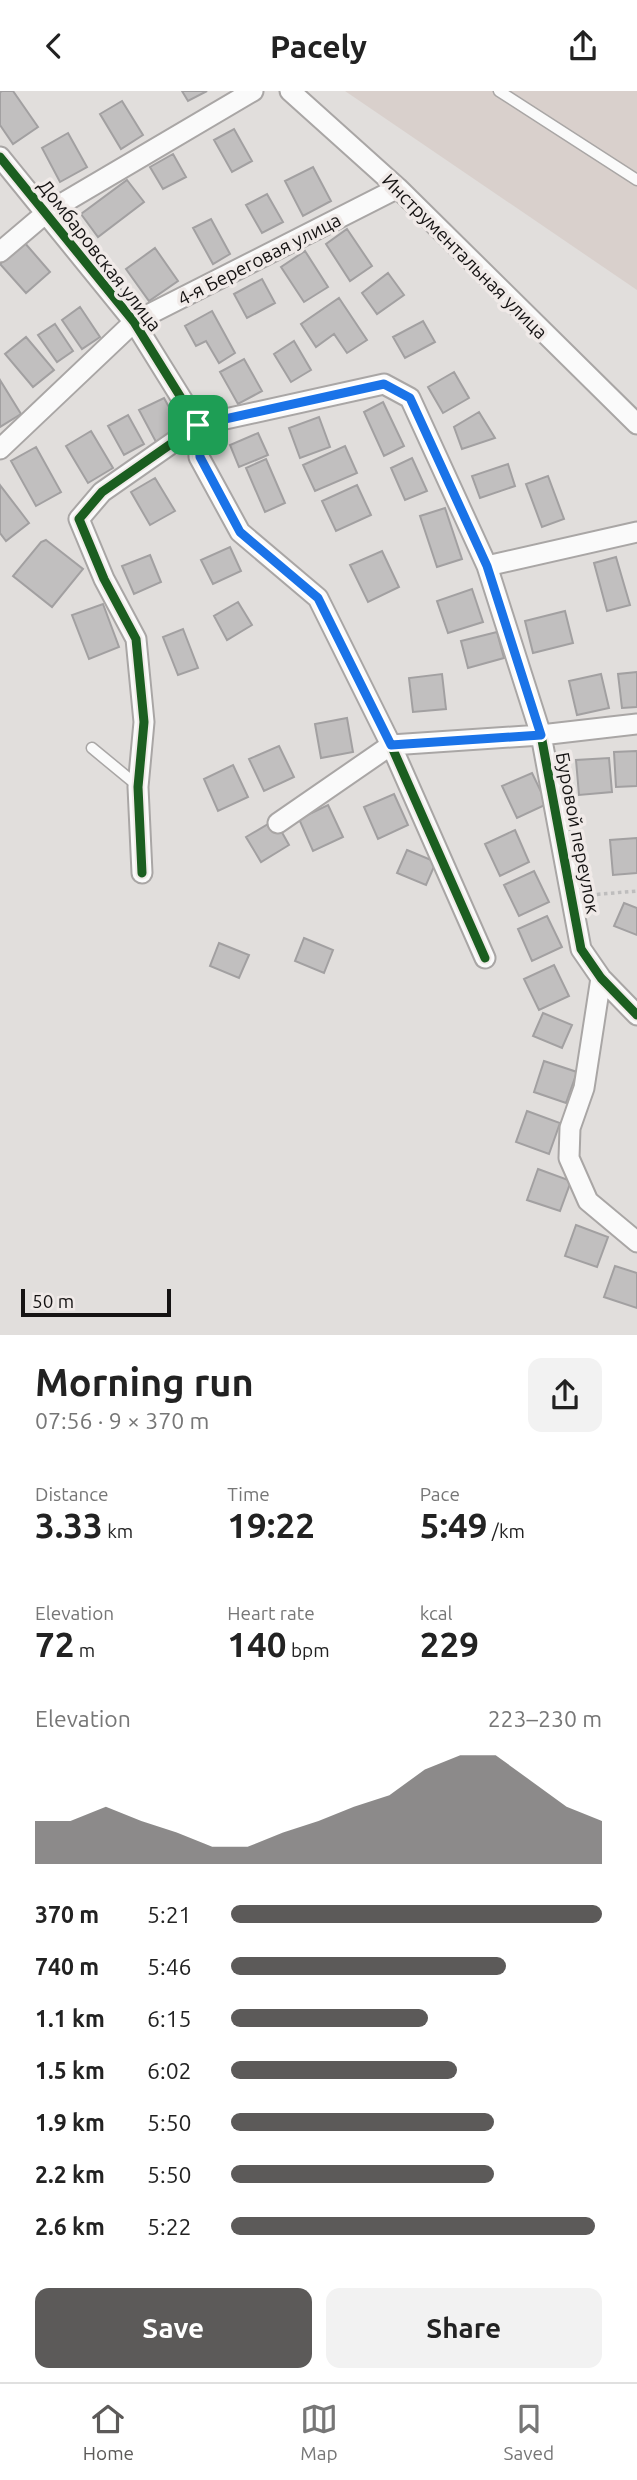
<!DOCTYPE html>
<meta charset="utf-8">
<style>
:root{--surface:#fff;--page:#f2f2f2;--text:#222;--muted:#767676;--line:#e0e0e0;--accent:#5c5a59}
body{margin:0;font-family:Ubuntu,sans-serif;background:var(--page);color:var(--text);height:100vh;display:flex;flex-direction:column;font-size:26px;white-space:nowrap}
*{box-sizing:border-box;margin:0}
p{font-size:23px;color:var(--muted)}
.icon{flex:none;width:38px;height:38px;fill:none;stroke:currentColor;stroke-width:2;stroke-linecap:round;stroke-linejoin:round}
.map{position:relative;height:1244px;overflow:hidden}
.panel{display:flex;flex-direction:column;background:var(--surface);flex:1}
.panel>*{flex:none}
.scale{position:absolute;left:21px;bottom:18px;width:150px;box-sizing:border-box;padding-left:7px;border:4px solid #151313;border-top:0;font-size:19px;line-height:24px;white-space:nowrap;color:#151313;-webkit-text-stroke:5px #f0eae8;paint-order:stroke}
.pin{position:absolute;display:grid;place-items:center;width:60px;height:60px;color:#fff;margin:-30px;border-radius:14px;box-shadow:0 4px 10px #0006}
.round{display:grid;place-items:center;flex:none;width:74px;height:74px;border-radius:14px;background:var(--page)}
.overview{display:flex;align-items:center;justify-content:space-between;height:119px;padding:0 35px}
h1{font-size:38px;font-weight:700;line-height:52px}
.stats{display:grid;grid-template-columns:repeat(3,1fr);gap:10px;height:119px;padding:7px 35px}
.stats div{display:grid;align-content:center}
.stats b{font-size:35px;font-weight:700}
.stats small{font-size:19px;font-weight:400}
.stats p{font-size:19px}
.chart{height:196px;padding:14px 35px}
.chart p{display:flex;justify-content:space-between}
.chart svg{width:100%;height:126px;margin-top:7px;fill:var(--accent);opacity:.7}
.primary-button{display:flex;gap:14px;margin-top:auto;padding:14px 35px}
.primary-button a{flex:1;height:80px;border-radius:14px;background:var(--accent);color:#fff;font-size:28px;font-weight:700;line-height:80px;text-align:center}
.primary-button a+a{background:var(--page);color:var(--text)}
ul{padding:0 35px;list-style:none;font-size:23px}
li{display:grid;grid-template-columns:112px 84px 1fr;align-items:center;height:52px}
li i{height:18px;border-radius:9px;background:var(--accent)}
header{display:flex;justify-content:space-between;align-items:center;height:91px;padding:0 35px;background:var(--surface);font-size:32px;font-weight:700}
.menu{display:flex;justify-content:space-around;align-items:center;height:98px;border-top:2px solid var(--line);background:var(--surface);font-size:19px;color:var(--muted)}
.menu a{display:grid;justify-items:center;gap:4px}
.menu .on{color:var(--accent)}
.map>svg:first-child{display:block}
</style>
<header><svg class="icon" aria-label="back" viewBox="0 0 24 24"><path d="M15 5l-7 7 7 7"/></svg>Pacely<svg class="icon" aria-label="share" viewBox="0 0 24 24"><path d="M12 15V3M7 8l5-5 5 5M5 13v7h14v-7"/></svg></header>
<div class="map">
<svg width="637" height="1245" viewBox="0 0 637 1245">
<rect width="100%" height="100%" fill="#e1dedc"/>
<path fill="#d9d0cc" d="M 345,0 L 637,0 L 637,199 Z"/>
<path fill="#c1bfbf" stroke="#a2a0a1" stroke-width="2" d="M 2,0 L 13,0 L 38,36 L 13,53 L 0,34 L 0,1 Z
M 182,0 L 207,0 L 188,10 Z
M 122,10 L 143,44 L 121,58 L 100,23 Z
M 234,38 L 252,70 L 232,81 L 214,49 Z
M 68,42 L 87,76 L 60,91 L 42,57 Z
M 173,63 L 186,86 L 163,98 L 150,76 Z
M 313,76 L 331,110 L 303,125 L 285,90 Z
M 127,89 L 144,111 L 98,146 L 81,123 Z
M 267,103 L 283,131 L 262,142 L 246,114 Z
M 211,128 L 230,163 L 213,173 L 193,137 Z
M 347,138 L 372,175 L 350,190 L 326,153 Z
M 24,151 L 50,181 L 26,202 L 0,173 Z
M 155,157 L 178,190 L 149,210 L 126,178 Z
M 305,160 L 328,196 L 304,211 L 281,176 Z
M 388,182 L 404,204 L 377,223 L 362,202 Z
M 262,188 L 275,212 L 247,227 L 234,203 Z
M 339,207 L 367,249 L 347,262 L 334,243 L 316,256 L 301,233 Z
M 80,216 L 100,246 L 82,258 L 62,229 Z
M 212,220 L 235,262 L 219,272 L 206,250 L 196,255 L 185,235 Z
M 423,230 L 435,251 L 405,267 L 393,246 Z
M 55,233 L 73,260 L 57,271 L 38,244 Z
M 26,246 L 54,279 L 33,296 L 5,263 Z
M 294,250 L 311,279 L 291,291 L 274,263 Z
M 244,268 L 262,300 L 238,313 L 220,281 Z
M 454,281 L 469,307 L 443,322 L 428,296 Z
M 0,289 L 21,323 L 0,336 Z
M 164,307 L 181,338 L 156,351 L 139,319 Z
M 383,311 L 404,355 L 384,365 L 364,321 Z
M 479,321 L 495,347 L 462,358 L 454,336 Z
M 128,324 L 144,353 L 124,364 L 108,335 Z
M 319,326 L 330,356 L 300,367 L 289,337 Z
M 91,340 L 113,377 L 88,392 L 66,355 Z
M 258,342 L 268,364 L 239,376 L 230,354 Z
M 345,355 L 357,382 L 315,400 L 303,374 Z
M 36,356 L 61,401 L 36,415 L 11,370 Z
M 412,367 L 427,400 L 405,409 L 391,377 Z
M 266,368 L 285,412 L 265,421 L 246,377 Z
M 508,373 L 515,395 L 480,407 L 472,385 Z
M 548,385 L 564,428 L 542,436 L 526,393 Z
M 155,387 L 175,420 L 150,434 L 131,401 Z
M 0,394 L 29,432 L 6,450 L 0,442 Z
M 357,394 L 371,424 L 336,440 L 322,410 Z
M 445,417 L 462,468 L 437,476 L 420,425 Z
M 46,449 L 83,478 L 52,516 L 13,485 L 41,451 Z
M 230,456 L 241,480 L 213,493 L 201,469 Z
M 382,460 L 399,496 L 368,511 L 350,474 Z
M 150,464 L 161,491 L 134,503 L 122,475 Z
M 616,466 L 630,514 L 607,520 L 594,472 Z
M 472,498 L 483,531 L 448,542 L 437,510 Z
M 238,511 L 252,534 L 227,549 L 214,525 Z
M 103,513 L 119,556 L 89,568 L 72,524 Z
M 565,520 L 573,552 L 533,562 L 525,530 Z
M 183,538 L 198,577 L 178,584 L 163,546 Z
M 497,541 L 504,567 L 468,577 L 461,550 Z
M 637,581 L 637,616 L 622,617 L 618,583 Z
M 442,583 L 446,618 L 413,621 L 409,587 Z
M 601,583 L 609,617 L 577,624 L 569,590 Z
M 347,627 L 353,661 L 321,667 L 315,633 Z
M 279,655 L 294,686 L 264,700 L 249,668 Z
M 637,660 L 637,695 L 616,696 L 614,661 Z
M 609,667 L 612,701 L 579,704 L 576,669 Z
M 233,674 L 248,706 L 218,720 L 204,688 Z
M 532,682 L 547,713 L 517,727 L 502,695 Z
M 394,703 L 408,734 L 378,748 L 364,716 Z
M 328,714 L 343,746 L 313,760 L 299,728 Z
M 275,729 L 289,754 L 261,771 L 246,746 Z
M 515,739 L 529,771 L 500,785 L 485,753 Z
M 637,747 L 637,782 L 613,784 L 610,749 Z
M 407,759 L 436,771 L 426,794 L 397,782 Z
M 534,780 L 549,811 L 519,825 L 504,794 Z
M 624,812 L 637,817 L 637,844 L 614,835 Z
M 547,825 L 562,856 L 532,870 L 518,838 Z
M 304,847 L 333,859 L 324,882 L 295,870 Z
M 219,852 L 249,864 L 239,887 L 210,875 Z
M 554,874 L 569,905 L 539,919 L 524,888 Z
M 543,922 L 572,934 L 562,957 L 533,945 Z
M 544,970 L 577,981 L 566,1012 L 534,1001 Z
M 527,1020 L 560,1032 L 549,1063 L 516,1051 Z
M 538,1078 L 571,1090 L 560,1120 L 527,1109 Z
M 576,1134 L 608,1146 L 597,1176 L 565,1165 Z
M 615,1175 L 637,1182 L 637,1217 L 604,1206 Z"/>
<g fill="none" stroke-linecap="round" stroke-linejoin="round">
<g stroke="#a9a6a5" stroke-width="13">
<path id="lane" d="M 499,0 L 637,89
M 92,657 L 138,695"/>
</g>
<g stroke="#a9a6a5" stroke-width="23">
<path id="street" d="M 290,0 L 398,97 L 637,333
M 0,66 L 134,231 L 198,334 L 199,366 L 240,441 L 318,507 L 391,654 L 485,867
M 0,161 L 46,122 L 253,0
M 0,358 L 134,231 L 398,97
M 487,475 L 637,441
M 278,732 L 391,654 L 541,644 L 637,633
M 142,782 L 138,696 L 144,631 L 136,548 L 104,488 L 79,428 L 102,401 L 198,334 L 384,293 L 410,307 L 487,475 L 541,644 L 581,858 L 601,887 L 637,924
M 601,887 L 584,997 L 570,1037 L 569,1067 L 588,1110 L 637,1151"/>
</g>
<path stroke="#bebdbd" stroke-width="3.5" stroke-dasharray="3.5 3.5" stroke-linecap="butt" d="M 590,804 L 637,800"/>
<use href="#lane" stroke="#fafafa" stroke-width="10"/>
<use href="#street" stroke="#fafafa" stroke-width="19"/>
<g stroke="#f0eae8" stroke-width="13">
<path id="cycleway" d="M 0,66 L 134,231 L 198,334 L 199,366 L 240,441 L 318,507 L 391,654 L 485,867
M 142,782 L 138,696 L 144,631 L 136,548 L 104,488 L 79,428 L 102,401 L 198,334 L 384,293 L 410,307 L 487,475 L 541,644 L 581,858 L 601,887 L 637,924"/>
</g>
<use href="#cycleway" stroke="#1b5e20" stroke-width="9"/>
</g>
<g fill="none" stroke-linecap="round" stroke-linejoin="round">
<g stroke="#fff" stroke-width="14">
<path id="route" d="M 384,293 L 410,307 L 487,475 L 541,644 L 391,654 L 318,507 L 240,441 L 200,366 L 198,334 Z"/>
</g>
<use href="#route" stroke="#1a73e8" stroke-width="9"/>
</g>
<g text-anchor="middle" stroke-width="7" stroke-linejoin="round" paint-order="stroke">
<g font-size="19" fill="#151313" stroke="#f0eae8">
<text transform="translate(100 164) rotate(52)" y="7">Домбаровская улица</text>
<text transform="translate(465 165) rotate(45)" y="7">Инструментальная улица</text>
<text transform="translate(259 168) rotate(-27)" y="7">4-я Береговая улица</text>
<text transform="translate(578 742) rotate(79)" y="7">Буровой переулок</text>
</g>
</g>
</svg>
<div class="scale">50 m</div>
<div class="pin" style="left:198px;top:334px;background:#1e9e55"><svg class="icon" aria-label="arrive" viewBox="0 0 24 24"><path d="M6 21V4h12l-3 4 3 4H6"/></svg></div>
</div>
<section class="panel">
<div class="overview"><div><h1>Morning run</h1><p>07:56 · 9 × 370 m</p></div><a class="round"><svg class="icon" aria-label="share" viewBox="0 0 24 24"><path d="M12 15V3M7 8l5-5 5 5M5 13v7h14v-7"/></svg></a></div>
<div class="stats">
<div><p>Distance</p><b>3.33<small> km</small></b></div>
<div><p>Time</p><b>19:22</b></div>
<div><p>Pace</p><b>5:49<small> /km</small></b></div>
</div>
<div class="stats">
<div><p>Elevation</p><b>72<small> m</small></b></div>
<div><p>Heart rate</p><b>140<small> bpm</small></b></div>
<div><p>kcal</p><b>229</b></div>
</div>
<div class="chart"><p><span>Elevation</span>223–230 m</p>
<svg viewBox="0 0 160 44" preserveAspectRatio="none"><path d="M0 44V29L10 29L20 24L30 29L40 33L50 38L60 38L70 33L80 29L90 24L100 20L110 11L120 6L130 6L140 15L150 24L160 29V44z"/></svg>
</div>
<ul>
<li><b>370 m</b>5:21<i style="width:100%"></i></li>
<li><b>740 m</b>5:46<i style="width:74%"></i></li>
<li><b>1.1 km</b>6:15<i style="width:53%"></i></li>
<li><b>1.5 km</b>6:02<i style="width:61%"></i></li>
<li><b>1.9 km</b>5:50<i style="width:71%"></i></li>
<li><b>2.2 km</b>5:50<i style="width:71%"></i></li>
<li><b>2.6 km</b>5:22<i style="width:98%"></i></li>
</ul>
<div class="primary-button"><a>Save</a><a>Share</a></div>
</section>
<nav class="menu">
<a class="on"><svg class="icon" aria-label="home" viewBox="0 0 24 24"><path d="M3 11l9-7 9 7M6 9v11h12V9"/></svg>Home</a>
<a><svg class="icon" aria-label="map" viewBox="0 0 24 24"><path d="M3 6l6-2 6 2 6-2v14l-6 2-6-2-6 2zM9 4v14M15 6v14"/></svg>Map</a>
<a><svg class="icon" aria-label="saved" viewBox="0 0 24 24"><path d="M7 4h10v16l-5-4-5 4z"/></svg>Saved</a>
</nav>
